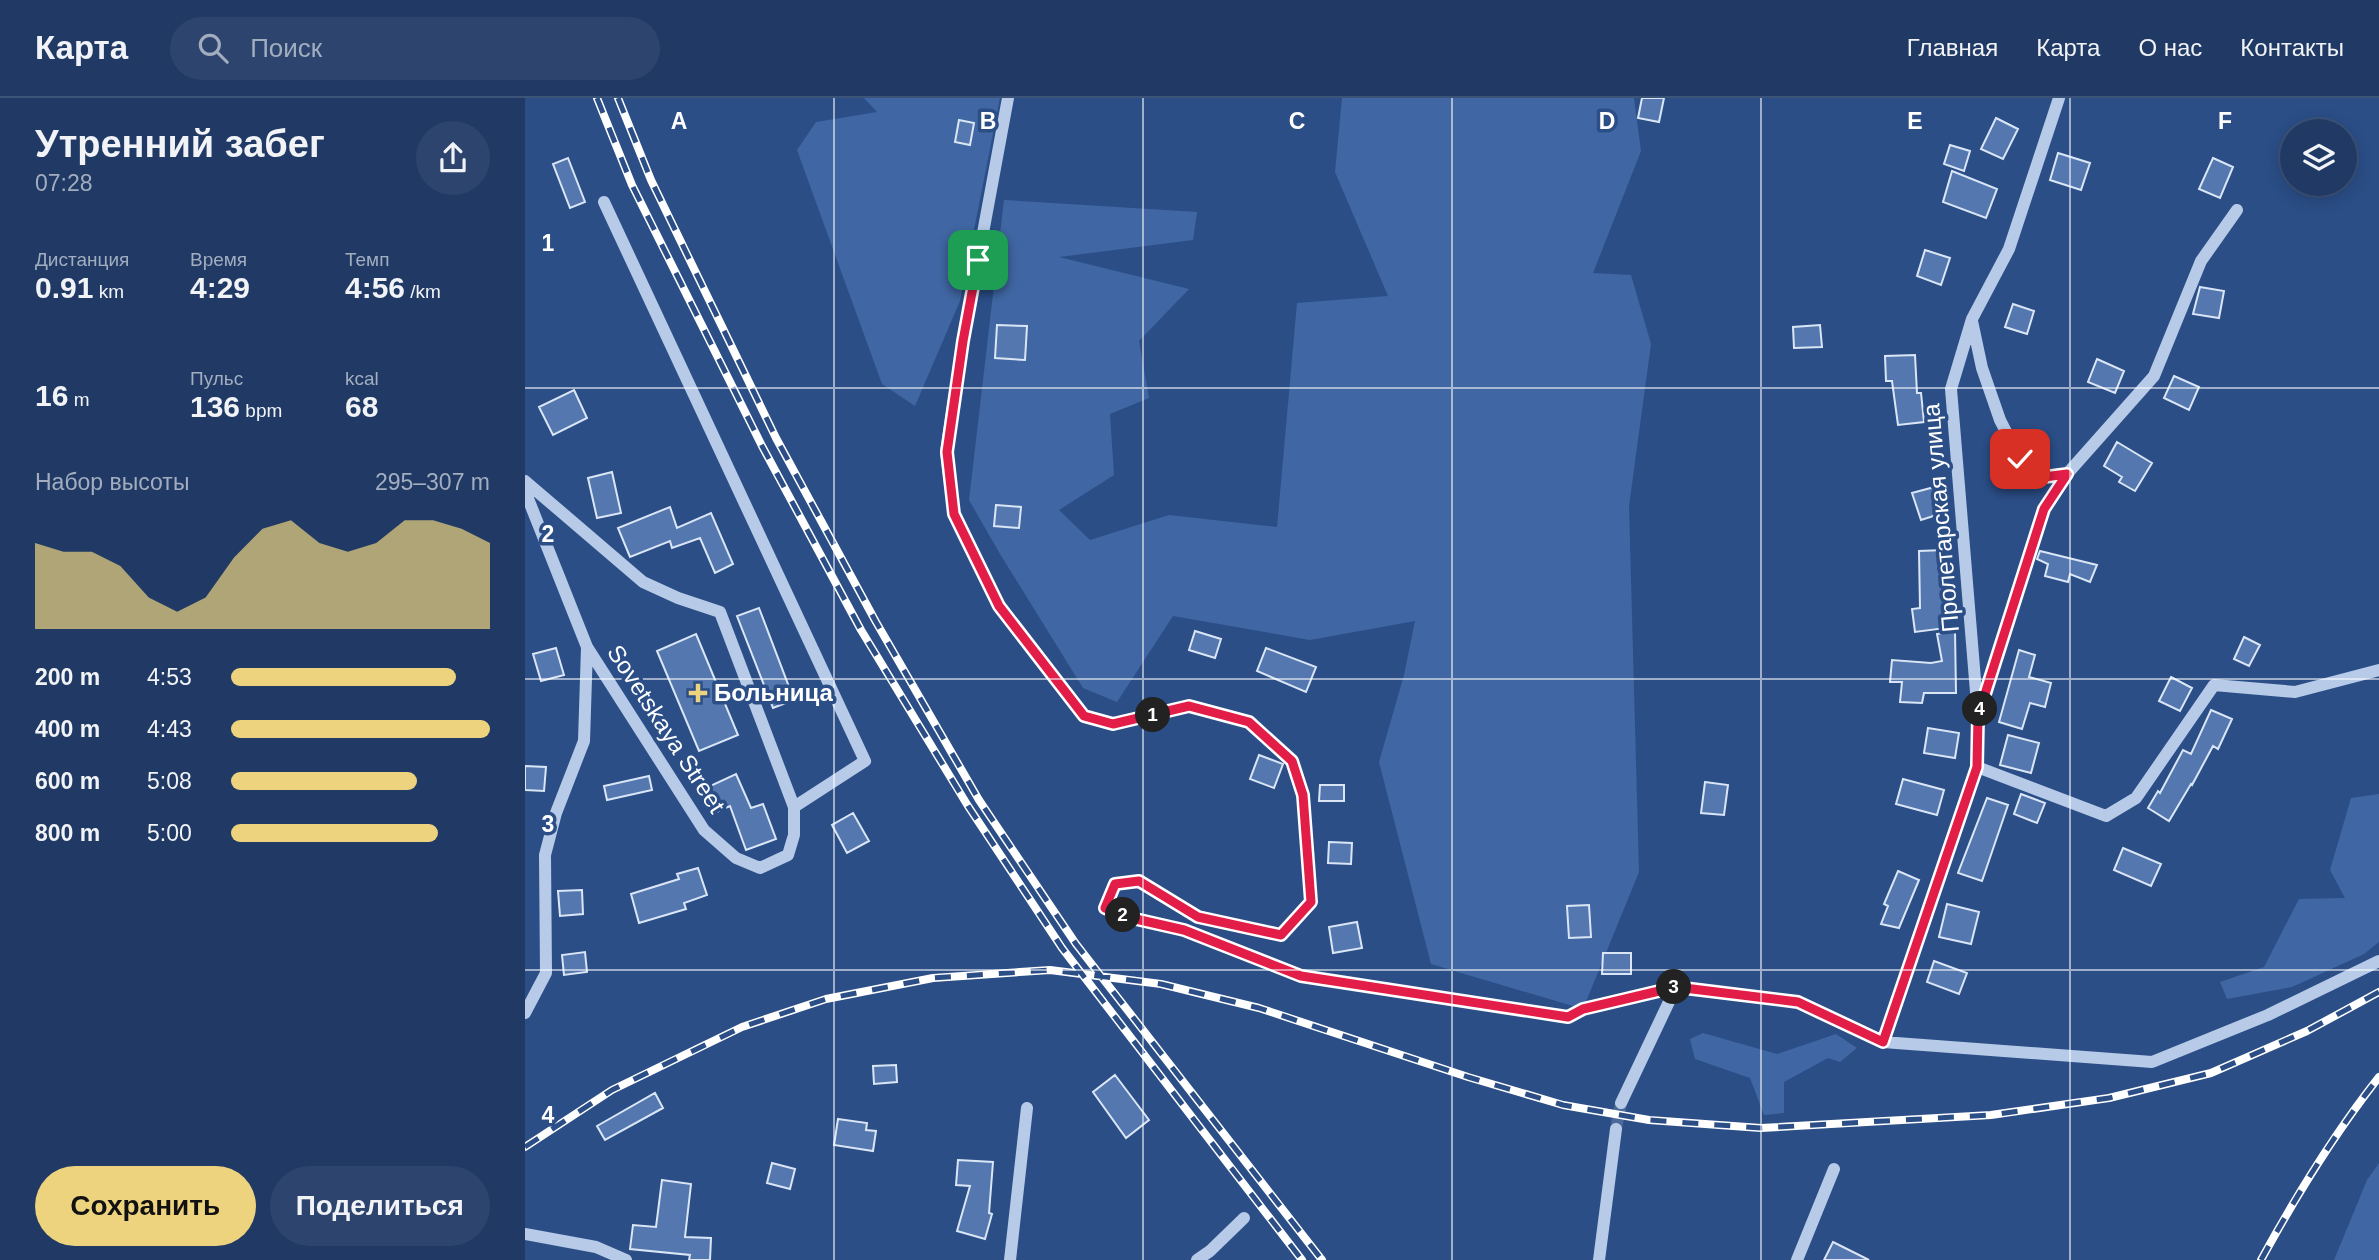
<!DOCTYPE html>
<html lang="ru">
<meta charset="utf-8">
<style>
:root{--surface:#203a65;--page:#2d456e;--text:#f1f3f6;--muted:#a2adbf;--line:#3d5479;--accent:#eed37f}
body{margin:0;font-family:Arial,sans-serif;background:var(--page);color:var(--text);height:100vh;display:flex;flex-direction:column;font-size:26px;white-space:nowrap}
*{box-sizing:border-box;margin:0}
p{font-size:23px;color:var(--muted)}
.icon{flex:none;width:38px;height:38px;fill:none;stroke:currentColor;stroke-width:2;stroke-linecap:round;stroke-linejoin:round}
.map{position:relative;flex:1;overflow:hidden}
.side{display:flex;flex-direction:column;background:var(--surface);width:525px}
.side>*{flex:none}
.controls{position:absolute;left:1755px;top:21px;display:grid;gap:14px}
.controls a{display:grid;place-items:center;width:77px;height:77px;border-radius:50%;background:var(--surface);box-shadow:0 4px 18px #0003,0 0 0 2px var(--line);font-size:35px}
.pin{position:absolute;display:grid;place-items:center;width:60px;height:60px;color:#fff;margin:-30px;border-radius:14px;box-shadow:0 4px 10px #0006}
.km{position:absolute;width:35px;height:35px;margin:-18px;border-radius:50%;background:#222;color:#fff;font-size:19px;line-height:35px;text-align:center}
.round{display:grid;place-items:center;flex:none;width:74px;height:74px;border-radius:37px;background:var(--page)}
.headline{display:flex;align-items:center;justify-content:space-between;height:119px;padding:0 35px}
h1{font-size:38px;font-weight:800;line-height:52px}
.figures{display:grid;grid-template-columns:repeat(3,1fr);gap:10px;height:119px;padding:7px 35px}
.figures div{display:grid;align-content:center}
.figures b{font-size:30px;font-weight:800}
.figures small{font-size:19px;font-weight:400}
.figures p{font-size:19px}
.chart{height:196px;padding:14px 35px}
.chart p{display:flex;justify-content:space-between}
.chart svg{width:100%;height:126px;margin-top:7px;fill:var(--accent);opacity:.7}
.primary-button{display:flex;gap:14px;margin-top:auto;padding:14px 35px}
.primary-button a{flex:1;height:80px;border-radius:42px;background:var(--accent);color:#111;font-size:28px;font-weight:800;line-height:80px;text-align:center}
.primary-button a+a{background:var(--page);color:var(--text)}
ul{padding:0 35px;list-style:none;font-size:23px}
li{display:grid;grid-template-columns:112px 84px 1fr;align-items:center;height:52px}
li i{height:18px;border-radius:9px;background:var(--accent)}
header{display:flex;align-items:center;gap:42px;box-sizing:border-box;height:98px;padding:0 35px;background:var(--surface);border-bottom:2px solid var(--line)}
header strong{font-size:33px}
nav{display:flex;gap:38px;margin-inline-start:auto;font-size:24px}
.search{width:490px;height:63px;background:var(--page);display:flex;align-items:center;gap:18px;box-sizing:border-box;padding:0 24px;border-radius:38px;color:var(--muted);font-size:26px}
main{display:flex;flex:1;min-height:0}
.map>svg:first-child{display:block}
</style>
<header>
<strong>Карта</strong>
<div class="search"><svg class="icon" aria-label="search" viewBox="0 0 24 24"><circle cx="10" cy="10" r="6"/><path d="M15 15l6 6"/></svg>Поиск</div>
<nav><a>Главная</a><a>Карта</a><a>О нас</a><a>Контакты</a></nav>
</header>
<main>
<section class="side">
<div class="headline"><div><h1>Утренний забег</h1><p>07:28</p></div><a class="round"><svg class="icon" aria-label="share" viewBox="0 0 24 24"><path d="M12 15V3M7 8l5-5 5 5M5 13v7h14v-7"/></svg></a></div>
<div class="figures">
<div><p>Дистанция</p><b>0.91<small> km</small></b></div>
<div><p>Время</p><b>4:29</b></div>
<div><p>Темп</p><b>4:56<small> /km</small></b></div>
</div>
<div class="figures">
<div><b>16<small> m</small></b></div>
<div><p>Пульс</p><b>136<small> bpm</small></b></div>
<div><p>kcal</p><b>68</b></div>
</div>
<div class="chart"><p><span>Набор высоты</span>295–307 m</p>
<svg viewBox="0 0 160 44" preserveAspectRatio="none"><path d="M0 44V14L10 17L20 17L30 22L40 33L50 38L60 33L70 19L80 9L90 6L100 14L110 17L120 14L130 6L140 6L150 9L160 14V44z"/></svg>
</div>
<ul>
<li><b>200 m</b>4:53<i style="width:87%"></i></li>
<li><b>400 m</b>4:43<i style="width:100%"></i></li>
<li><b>600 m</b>5:08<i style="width:72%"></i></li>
<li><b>800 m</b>5:00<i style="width:80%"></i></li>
</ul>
<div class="primary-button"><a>Сохранить</a><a>Поделиться</a></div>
</section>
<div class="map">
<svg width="1854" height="1162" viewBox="0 0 1854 1162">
<rect width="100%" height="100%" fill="#2b4e87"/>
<path fill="#4067a3" d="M 339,0 L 475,0 L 435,203 L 390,308 L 357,286 L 272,52 L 291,24 L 352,14 Z
M 817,0 L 1109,0 L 1116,53 L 1068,175 L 1106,177 L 1126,246 L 1104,408 L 1114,774 L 1058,911 L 906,866 L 854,664 L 879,577 L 890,523 L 785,542 L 648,518 L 592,604 L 558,590 L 475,456 L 444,402 L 479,102 L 672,114 L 668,142 L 534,159 L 664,191 L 614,243 L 624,300 L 585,316 L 589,377 L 534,412 L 565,442 L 644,417 L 752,429 L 772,205 L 863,198 L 810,74 Z
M 1854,696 L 1854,844 L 1839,856 L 1767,889 L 1702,901 L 1695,884 L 1739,869 L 1774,801 L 1820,800 L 1805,772 L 1826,700 Z
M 1178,935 L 1252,956 L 1311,936 L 1332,950 L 1315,964 L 1303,960 L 1259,984 L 1259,1015 L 1239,1017 L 1225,980 L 1170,961 L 1165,941 Z
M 1854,1065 L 1854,1162 L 1809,1162 L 1842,1082 Z"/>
<path fill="#5377ae" stroke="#dae6f6" stroke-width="2" d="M 1117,0 L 1139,0 L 1134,24 L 1113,20 Z
M 1471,20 L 1493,31 L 1478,61 L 1456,51 Z
M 434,22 L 449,25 L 445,47 L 430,44 Z
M 1425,47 L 1445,53 L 1439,73 L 1419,66 Z
M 1533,55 L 1565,65 L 1556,92 L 1525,82 Z
M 43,60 L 60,104 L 45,110 L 28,66 Z
M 1688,60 L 1708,69 L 1695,100 L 1674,91 Z
M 1427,73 L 1472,91 L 1461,120 L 1418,104 Z
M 1400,152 L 1425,160 L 1416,187 L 1392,178 Z
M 1675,189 L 1699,193 L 1694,220 L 1668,216 Z
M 1488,206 L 1509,213 L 1502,236 L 1480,229 Z
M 472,227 L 502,228 L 500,262 L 470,260 Z
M 1295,227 L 1297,249 L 1269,250 L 1268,229 Z
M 1390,257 L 1392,295 L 1396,295 L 1399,324 L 1373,327 L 1367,283 L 1361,283 L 1360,258 Z
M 1572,261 L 1599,273 L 1590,295 L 1563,284 Z
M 1649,278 L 1674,289 L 1664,312 L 1639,300 Z
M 49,292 L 62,320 L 28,337 L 14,309 Z
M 1592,344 L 1627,365 L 1610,393 L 1594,384 L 1597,379 L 1579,368 Z
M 87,374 L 96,415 L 72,420 L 63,380 Z
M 1413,388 L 1421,414 L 1396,422 L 1387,395 Z
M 471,407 L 496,409 L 494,430 L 469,428 Z
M 145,409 L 152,430 L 186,415 L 208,466 L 190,475 L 175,440 L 147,450 L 145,443 L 105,459 L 93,430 Z
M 1420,452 L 1421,484 L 1416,484 L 1421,530 L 1390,534 L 1387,511 L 1395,510 L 1394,453 Z
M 1515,453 L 1572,467 L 1565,484 L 1545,476 L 1543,484 L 1520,478 L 1523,466 L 1512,461 Z
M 234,510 L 269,602 L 248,610 L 212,518 Z
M 670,533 L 696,541 L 690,560 L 664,552 Z
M 1430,533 L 1431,595 L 1399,595 L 1397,605 L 1375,604 L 1377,584 L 1365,584 L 1367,562 L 1406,565 L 1417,563 L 1412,536 Z
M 171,536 L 213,637 L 174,653 L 132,553 Z
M 1719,539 L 1735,547 L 1724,568 L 1709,561 Z
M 31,550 L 39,577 L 16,583 L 8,556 Z
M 741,550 L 791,569 L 781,594 L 732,573 Z
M 1494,552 L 1510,557 L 1504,579 L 1526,585 L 1520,609 L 1505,605 L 1497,631 L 1474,624 Z
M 1646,579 L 1667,590 L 1655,613 L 1634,603 Z
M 1686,612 L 1707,621 L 1693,651 L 1688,648 L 1667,687 L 1666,686 L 1644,723 L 1623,710 L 1633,693 L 1635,695 L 1658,652 L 1666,656 Z
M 1403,630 L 1434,635 L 1430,660 L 1399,655 Z
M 1483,637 L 1514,645 L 1506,675 L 1475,667 Z
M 734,657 L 758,666 L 749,690 L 725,681 Z
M 0,668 L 21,669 L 19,693 L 0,692 Z
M 211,676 L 226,710 L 238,706 L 251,741 L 221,752 L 205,708 L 192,714 L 181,690 Z
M 124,678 L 127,692 L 82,702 L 79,688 Z
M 1378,681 L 1419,692 L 1412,717 L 1371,706 Z
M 1180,684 L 1203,687 L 1199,717 L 1176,715 Z
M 795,687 L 819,687 L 819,703 L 794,703 Z
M 1496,696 L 1520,705 L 1512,725 L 1489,716 Z
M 1462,700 L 1483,707 L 1457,783 L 1433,775 Z
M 328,715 L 344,743 L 322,755 L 307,727 Z
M 804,744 L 827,745 L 826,766 L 803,765 Z
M 1598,750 L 1636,766 L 1626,788 L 1589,772 Z
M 173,770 L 182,797 L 159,805 L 161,811 L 114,825 L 106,796 L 154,781 L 152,776 Z
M 1373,773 L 1394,782 L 1374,830 L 1356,826 L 1363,808 L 1359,806 Z
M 57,792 L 58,816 L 35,818 L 33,793 Z
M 1422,806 L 1454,814 L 1446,846 L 1414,839 Z
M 1064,807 L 1066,839 L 1044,840 L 1042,808 Z
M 832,824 L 837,850 L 808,855 L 804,829 Z
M 60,854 L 62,874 L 39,877 L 37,857 Z
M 1078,855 L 1106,855 L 1106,876 L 1077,876 Z
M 1409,863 L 1442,875 L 1434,896 L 1402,884 Z
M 371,967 L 372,984 L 349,986 L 348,968 Z
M 590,977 L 624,1022 L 601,1040 L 568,994 Z
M 130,995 L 138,1010 L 80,1042 L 72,1028 Z
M 313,1021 L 342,1025 L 341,1032 L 351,1033 L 348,1053 L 309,1047 Z
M 433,1062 L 468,1064 L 464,1115 L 467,1116 L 460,1141 L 432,1133 L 445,1088 L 431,1087 Z
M 247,1065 L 270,1071 L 265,1091 L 242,1085 Z
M 137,1082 L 166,1086 L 160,1139 L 186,1140 L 185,1162 L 164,1162 L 165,1157 L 105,1151 L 108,1127 L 131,1129 Z
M 1308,1144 L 1344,1162 L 1299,1162 Z"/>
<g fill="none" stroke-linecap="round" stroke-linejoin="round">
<path stroke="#4b6999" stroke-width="12" stroke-dasharray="12 6" stroke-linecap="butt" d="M 1091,1031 L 1096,1005"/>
<path stroke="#b7cbe8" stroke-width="12" d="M 483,0 L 438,243 L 421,354 L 429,416 L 474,508 L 559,618 L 588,626 L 664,608 L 724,624 L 767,663 L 778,697 L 786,804 L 756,837 L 672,819 L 614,783 L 590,786 L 580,810 L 602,819 L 659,832 L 776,878 L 1043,919 L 1058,911 L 1151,889 L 1273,904 L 1358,944 L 1627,964 L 1743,917 L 1854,863
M 79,104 L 340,663 L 269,709
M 1447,223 L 1457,270 L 1475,322 L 1495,361 L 1519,378 L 1542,376
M 0,383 L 118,484 L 153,500 L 195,514 L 269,709 L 269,737 L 263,757 L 235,770 L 211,760 L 179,732 L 62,549
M 0,393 L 62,549 L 59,643 L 31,715 L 20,757 L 21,875 L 0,915
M 1455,611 L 1519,411 L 1542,376 L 1629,278 L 1676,163 L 1712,112
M 1452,669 L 1581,718 L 1611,700 L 1689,587 L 1770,594 L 1854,572
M 1358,944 L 1452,669 L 1453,618 L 1426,291 L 1447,221 L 1484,151 L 1534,0
M 1096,1005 L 1151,889
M 0,1136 L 71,1149 L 101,1162
M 485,1162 L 502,1010
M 672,1162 L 685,1153 L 719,1120
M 1074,1162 L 1091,1031
M 1272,1162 L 1309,1071"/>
<g stroke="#fff" stroke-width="8">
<path id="rail" d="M 72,0 L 107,87 L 237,348 L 336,532 L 443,708 L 537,850 L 777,1162
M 93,0 L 126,82 L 251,340 L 351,524 L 454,702 L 551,846 L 797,1162
M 0,1049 L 87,992 L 217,929 L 301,901 L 408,880 L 525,872 L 636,886 L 734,910 L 943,979 L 1038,1007 L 1124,1022 L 1236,1030 L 1466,1017 L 1584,1000 L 1686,975 L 1782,933 L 1854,894
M 1736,1162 C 1771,1098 1809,1036 1854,979"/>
</g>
<use href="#rail" stroke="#2b4e87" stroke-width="5" stroke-dasharray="16" stroke-linecap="butt"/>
</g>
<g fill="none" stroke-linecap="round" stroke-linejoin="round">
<g stroke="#fff" stroke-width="14">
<path id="route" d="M 453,162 L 438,243 L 422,354 L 429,416 L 474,508 L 559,618 L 588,626 L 664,608 L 724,624 L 767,663 L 778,697 L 786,804 L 756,837 L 673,819 L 614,783 L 590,786 L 580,810 L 602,819 L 659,832 L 776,878 L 1043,919 L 1058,911 L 1151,889 L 1273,904 L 1358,944 L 1452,669 L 1453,618 L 1519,411 L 1542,376 L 1519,379 L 1495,361"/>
</g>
<use href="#route" stroke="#e11d48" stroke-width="9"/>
</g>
<path fill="none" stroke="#fff" stroke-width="2" stroke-opacity="0.55" d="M 309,0 L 309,1162M 618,0 L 618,1162M 927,0 L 927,1162M 1236,0 L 1236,1162M 1545,0 L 1545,1162M 0,290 L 1854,290M 0,581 L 1854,581M 0,872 L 1854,872"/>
<path fill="#eed37f" stroke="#2b4e87" stroke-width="2.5" d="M169.5 584.5h7v7h7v7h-7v7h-7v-7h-7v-7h7z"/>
<g text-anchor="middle" stroke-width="7" stroke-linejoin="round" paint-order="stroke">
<g font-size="24" fill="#fff" stroke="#2b4e87">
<text transform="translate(1416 420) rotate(-95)" y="8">Пролетарская улица</text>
<text transform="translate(141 631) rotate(57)" y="8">Sovetskaya Street</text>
</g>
<g font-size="24" font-weight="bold" fill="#fff" stroke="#2b4e87" text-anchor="start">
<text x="189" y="603">Больница</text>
</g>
</g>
<g font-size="23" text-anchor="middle" font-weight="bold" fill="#fff" stroke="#2b4e87" stroke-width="7" stroke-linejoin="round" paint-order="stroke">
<text x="154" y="31">A</text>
<text x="463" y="31">B</text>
<text x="772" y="31">C</text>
<text x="1082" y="31">D</text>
<text x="1390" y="31">E</text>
<text x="1700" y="31">F</text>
<text x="23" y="153">1</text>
<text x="23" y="444">2</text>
<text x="23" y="734">3</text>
<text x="23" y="1025">4</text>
</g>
</svg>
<div class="controls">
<a><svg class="icon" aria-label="layers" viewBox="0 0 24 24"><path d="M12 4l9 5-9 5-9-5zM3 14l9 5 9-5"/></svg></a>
</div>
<div class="pin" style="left:453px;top:162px;background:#1e9e55"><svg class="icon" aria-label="arrive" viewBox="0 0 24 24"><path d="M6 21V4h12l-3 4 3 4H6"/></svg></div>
<div class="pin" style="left:1495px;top:361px;background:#d93025"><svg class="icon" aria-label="check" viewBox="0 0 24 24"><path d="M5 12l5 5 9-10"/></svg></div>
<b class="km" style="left:628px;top:617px">1</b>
<b class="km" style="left:598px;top:817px">2</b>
<b class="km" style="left:1149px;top:889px">3</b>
<b class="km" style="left:1455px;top:611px">4</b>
</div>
</main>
